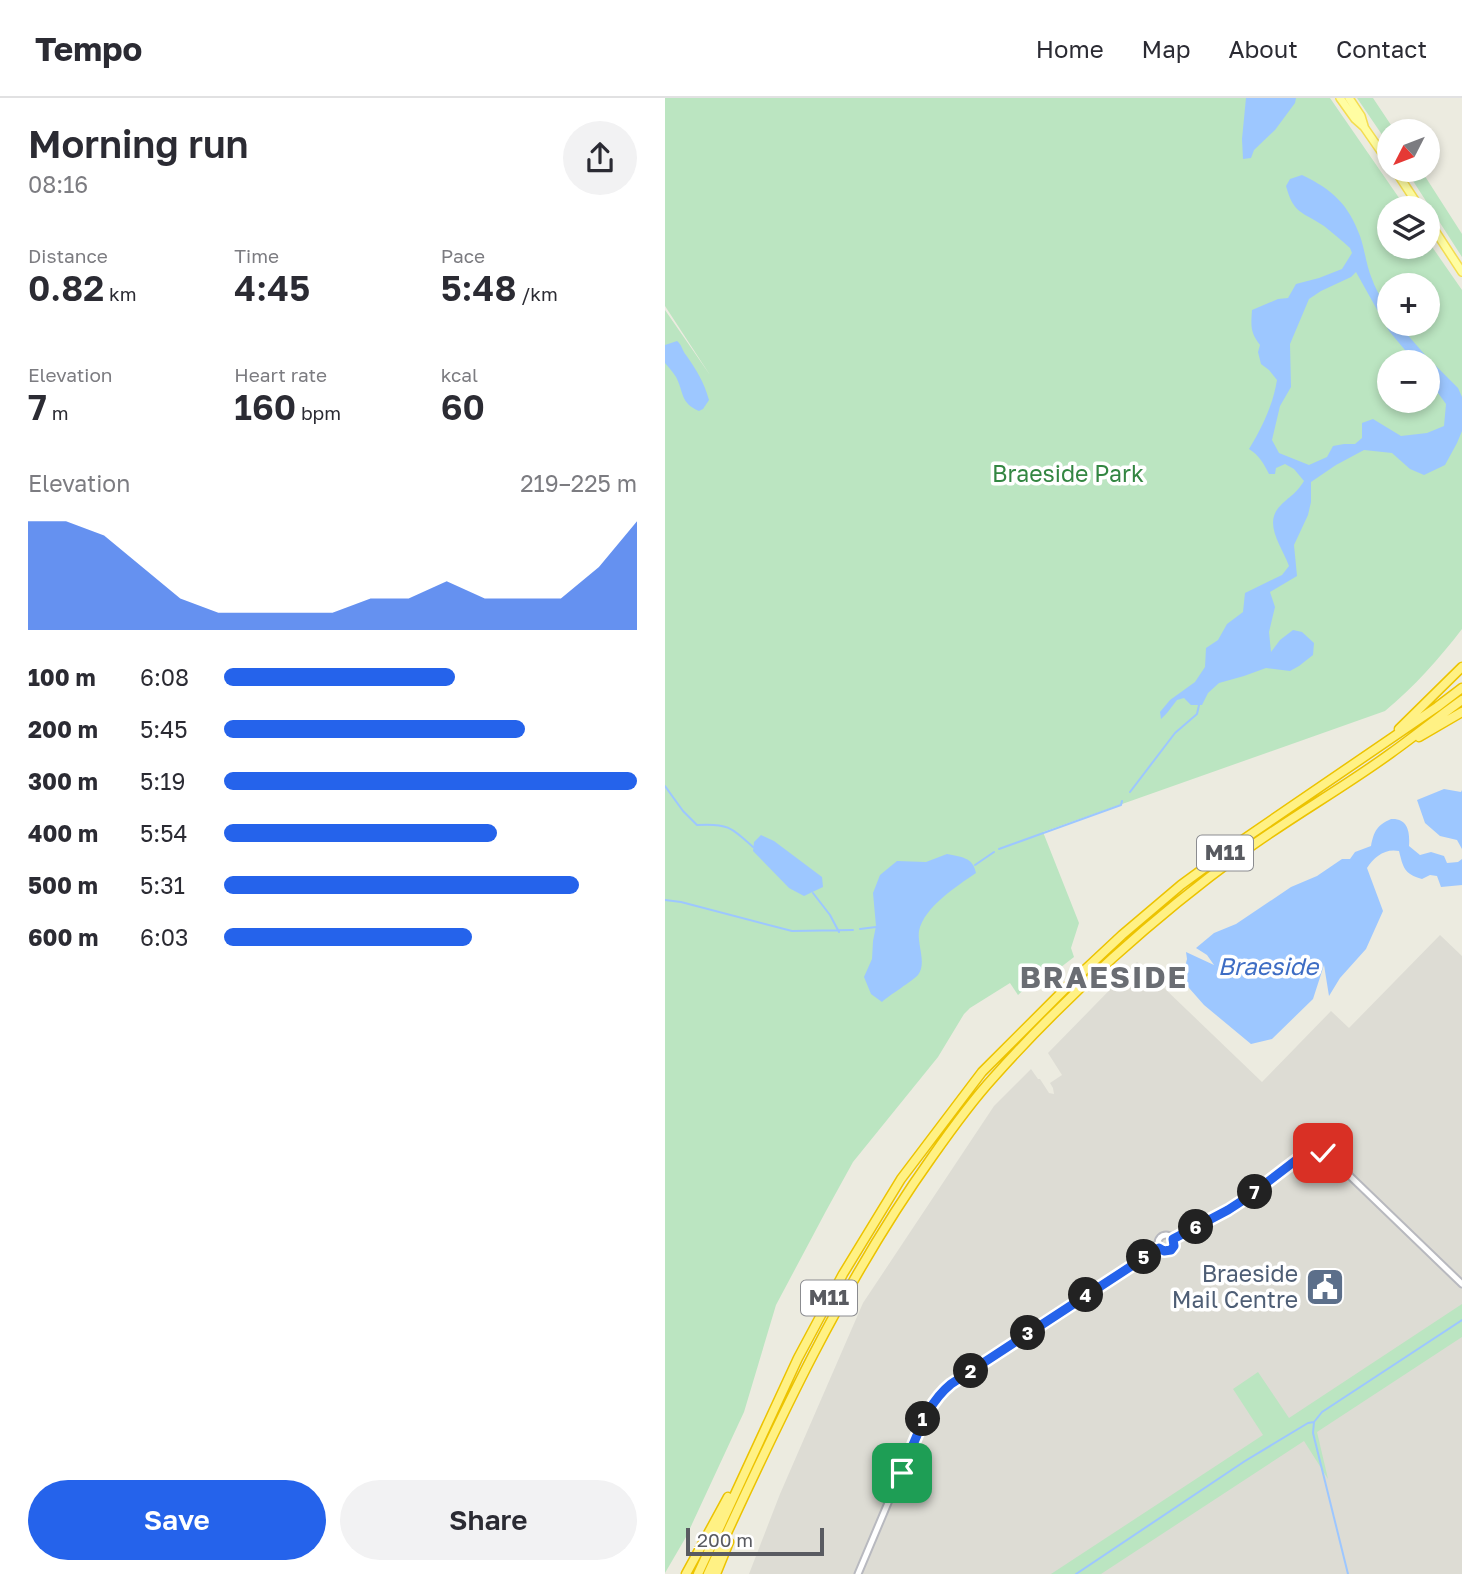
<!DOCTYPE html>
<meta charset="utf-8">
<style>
:root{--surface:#fff;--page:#f2f2f3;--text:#2b2b33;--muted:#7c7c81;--line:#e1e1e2;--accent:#2563eb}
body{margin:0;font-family:"Golos Text",sans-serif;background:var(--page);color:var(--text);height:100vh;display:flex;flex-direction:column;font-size:26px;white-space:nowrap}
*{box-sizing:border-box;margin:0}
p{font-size:23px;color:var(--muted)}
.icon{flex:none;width:38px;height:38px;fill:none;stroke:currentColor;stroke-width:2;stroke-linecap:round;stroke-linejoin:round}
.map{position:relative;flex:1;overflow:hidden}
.drawer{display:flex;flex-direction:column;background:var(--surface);width:665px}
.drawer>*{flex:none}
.needle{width:46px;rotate:228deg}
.controls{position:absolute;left:712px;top:21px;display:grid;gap:14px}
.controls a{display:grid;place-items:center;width:63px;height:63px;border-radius:50%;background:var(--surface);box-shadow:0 4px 10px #0003;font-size:35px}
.scale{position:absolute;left:21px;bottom:18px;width:138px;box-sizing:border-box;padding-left:7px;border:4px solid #595b61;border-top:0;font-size:19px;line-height:24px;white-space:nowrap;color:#595b61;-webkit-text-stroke:5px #fff;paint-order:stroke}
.pin{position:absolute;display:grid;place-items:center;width:60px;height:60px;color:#fff;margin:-30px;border-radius:14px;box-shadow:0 4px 10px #0006}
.km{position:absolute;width:35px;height:35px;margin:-18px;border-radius:50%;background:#222;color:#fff;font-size:19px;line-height:35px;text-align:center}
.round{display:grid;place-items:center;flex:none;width:74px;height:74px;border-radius:37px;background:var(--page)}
.head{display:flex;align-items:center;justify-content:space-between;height:119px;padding:0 28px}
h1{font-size:38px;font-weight:600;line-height:52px}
.stats{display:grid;grid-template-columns:repeat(3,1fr);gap:10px;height:119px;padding:7px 28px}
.stats div{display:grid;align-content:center}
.stats b{font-size:35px;font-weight:600}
.stats small{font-size:19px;font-weight:400}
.stats p{font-size:19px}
.chart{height:196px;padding:14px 28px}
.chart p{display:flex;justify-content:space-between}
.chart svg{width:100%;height:126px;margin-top:7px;fill:var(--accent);opacity:.7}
.cta{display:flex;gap:14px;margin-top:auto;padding:14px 28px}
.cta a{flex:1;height:80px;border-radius:42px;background:var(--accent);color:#fff;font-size:28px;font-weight:600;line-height:80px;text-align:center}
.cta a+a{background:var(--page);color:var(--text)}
ul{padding:0 28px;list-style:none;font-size:23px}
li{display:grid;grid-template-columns:112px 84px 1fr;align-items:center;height:52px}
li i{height:18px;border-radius:9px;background:var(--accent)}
header{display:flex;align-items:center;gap:42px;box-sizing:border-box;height:98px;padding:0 35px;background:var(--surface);border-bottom:2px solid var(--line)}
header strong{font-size:33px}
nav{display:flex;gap:38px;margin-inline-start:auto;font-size:24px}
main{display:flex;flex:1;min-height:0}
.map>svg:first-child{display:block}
</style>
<header>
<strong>Tempo</strong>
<nav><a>Home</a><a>Map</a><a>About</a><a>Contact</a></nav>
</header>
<main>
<section class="drawer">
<div class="head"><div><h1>Morning run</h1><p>08:16</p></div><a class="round"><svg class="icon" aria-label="share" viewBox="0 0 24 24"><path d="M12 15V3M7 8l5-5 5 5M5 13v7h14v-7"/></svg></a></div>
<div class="stats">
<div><p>Distance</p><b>0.82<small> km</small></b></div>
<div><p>Time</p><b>4:45</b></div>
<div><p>Pace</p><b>5:48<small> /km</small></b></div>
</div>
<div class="stats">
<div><p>Elevation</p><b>7<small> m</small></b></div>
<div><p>Heart rate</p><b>160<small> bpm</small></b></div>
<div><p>kcal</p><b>60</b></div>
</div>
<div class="chart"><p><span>Elevation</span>219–225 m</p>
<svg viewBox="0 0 160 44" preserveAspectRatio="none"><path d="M0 44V6L10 6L20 11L30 22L40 33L50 38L60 38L70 38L80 38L90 33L100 33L110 27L120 33L130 33L140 33L150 22L160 6V44z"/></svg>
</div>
<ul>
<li><b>100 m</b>6:08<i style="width:56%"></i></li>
<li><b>200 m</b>5:45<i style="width:73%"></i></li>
<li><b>300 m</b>5:19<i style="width:100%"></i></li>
<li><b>400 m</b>5:54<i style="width:66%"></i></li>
<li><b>500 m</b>5:31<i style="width:86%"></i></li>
<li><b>600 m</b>6:03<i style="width:60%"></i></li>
</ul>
<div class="cta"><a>Save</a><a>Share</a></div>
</section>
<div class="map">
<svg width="797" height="1476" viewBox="0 0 797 1476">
<rect width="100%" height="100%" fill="#ecebe0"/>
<path fill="#dddcd4" d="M 775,837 L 797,858 L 797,1476 L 84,1476 L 115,1396 L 198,1205 L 329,1008 L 366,971 L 373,981 L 375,981 L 384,995 L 389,996 L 388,990 L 385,985 L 397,977 L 383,955 L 472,864 L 597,984 L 666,913 L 684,930 Z"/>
<path fill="#bbe5c1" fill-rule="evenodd" d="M 0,0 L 665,0 L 741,110 L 724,110 L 724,149 L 763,149 L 763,143 L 797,192 L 797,531 C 774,561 749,589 720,613 L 378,734 L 414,825 L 406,850 L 409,859 L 387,876 L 382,886 L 373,890 L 367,884 L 353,897 L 345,885 L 305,910 L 299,916 L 273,959 L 188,1064 L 161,1113 L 111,1207 L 79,1314 L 21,1439 L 0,1475 L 0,212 L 45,277 L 0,208 ZM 724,187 L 763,187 L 763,226 L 724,226 ZM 724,264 L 763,264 L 763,303 L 724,303 Z
M 692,0 L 708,0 L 730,33 L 724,33 L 724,47 Z
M 741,72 L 756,72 L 797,136 L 797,159 Z
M 797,1206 L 797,1239 L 652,1334 L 663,1381 L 639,1343 L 436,1476 L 386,1476 L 598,1337 L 568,1291 L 593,1274 L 624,1320 Z"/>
<path fill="#9dc7ff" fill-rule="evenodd" d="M 581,0 L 631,0 L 630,5 L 610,32 L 589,52 L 586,60 L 578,61 L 577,41 Z
M 637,77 C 668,92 683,106 695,138 C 700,152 701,167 707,181 C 712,196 724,209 724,226 L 733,226 L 761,258 L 793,290 L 797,299 L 797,333 L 792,345 L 780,367 L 759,377 L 745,371 L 727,355 L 699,352 L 671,367 L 646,384 L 646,404 L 643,417 L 629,447 L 632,478 L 605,494 L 610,509 L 604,534 L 606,554 L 615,542 L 628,532 L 637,534 L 649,545 L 648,557 L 634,568 L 625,573 L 601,570 L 579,578 L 554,585 L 543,595 L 537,607 L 526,607 L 519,600 L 512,602 L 502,615 L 496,621 L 495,614 L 505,602 L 530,584 L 540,569 L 541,550 L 553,542 L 562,526 L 578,514 L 580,495 L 617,477 L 624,468 C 617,448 597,425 616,407 C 627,396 630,397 639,383 L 629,371 L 620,366 L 611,370 L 610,376 L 604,376 C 599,366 594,357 584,351 C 597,330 608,307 612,282 L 604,272 L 596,266 L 593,254 L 595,247 C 585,234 586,228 587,212 L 613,201 L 623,200 L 631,186 L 654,180 L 677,171 L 687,155 L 685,150 C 677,143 668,135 659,128 C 637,113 629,117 621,88 L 625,81 ZM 691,174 L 724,233 L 750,264 L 763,264 L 763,281 L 781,306 L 779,328 L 762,335 L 736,338 L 708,321 L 697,325 L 697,340 L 690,346 L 679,346 L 668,348 L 662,359 L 644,367 L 614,355 L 607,342 L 615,308 L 626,289 L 625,246 L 644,201 L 656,193 L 686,179 Z
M 12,243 C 17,247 17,252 21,257 C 31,271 39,284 44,302 L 38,311 L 34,313 C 15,305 19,294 11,279 C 8,274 4,270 0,265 L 0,247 Z
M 779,691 L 796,694 L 797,692 L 797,751 L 792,742 L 775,738 L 760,725 L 752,702 Z
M 726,721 C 743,720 745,734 744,748 L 755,757 L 766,754 L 779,758 L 782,765 L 793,764 L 797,761 L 797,787 L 776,789 L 772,778 L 765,777 L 757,781 C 739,776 738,769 734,753 C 720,750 709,759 702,770 L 718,813 L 701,851 L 675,880 L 664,898 L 659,867 L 648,901 L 607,941 L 586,946 L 539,907 L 517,882 L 522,861 L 521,854 L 549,867 L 542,857 L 531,850 L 549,835 L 571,826 L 626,789 L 652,778 L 677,761 L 685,761 L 690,754 L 706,748 C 709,733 712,727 726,721 Z
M 96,737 L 109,743 L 157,779 L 158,789 L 139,798 L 124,790 L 88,753 L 89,744 Z
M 282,756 C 296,759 308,759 311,775 C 292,788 259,809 254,833 C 252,847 262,865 253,877 C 249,882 223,898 217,904 L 206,896 L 199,879 L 207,861 L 208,843 L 211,828 L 208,795 L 215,777 L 232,763 L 261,764 Z"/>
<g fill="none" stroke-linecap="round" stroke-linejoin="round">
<path stroke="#9dc7ff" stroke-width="2" d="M 0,688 L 18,713 L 32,727 C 62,725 66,729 88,749
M 465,694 L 510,635 L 532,616 L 534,607
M 334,751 L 456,707 L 457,703
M 310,767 L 329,754
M 148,795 L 165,817 L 174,834
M 0,802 L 16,804 L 127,833 L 188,832
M 195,831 L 211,829
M 411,1476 L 580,1363 L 643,1325 L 649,1324
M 683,1476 L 648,1335 L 649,1324 L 657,1314 L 797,1222"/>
<g stroke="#b8b9bf" stroke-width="9">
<path id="minor" d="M640 1045a11 11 0 1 1 22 0a11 11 0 1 1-22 0Z
M 659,1053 L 797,1186
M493 1145a8 8 0 1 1 16 0a8 8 0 1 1-16 0Z
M 508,1141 L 563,1112 L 583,1099 L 643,1053
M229 1364a11 11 0 1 1 22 0a11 11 0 1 1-22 0Z
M 245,1354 C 256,1328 264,1304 286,1286 L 494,1150
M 193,1476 L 236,1374"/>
</g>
<g stroke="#f4dd51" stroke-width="10">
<path id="major" d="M 675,0 L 690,21 L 699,29 L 724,65
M 684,0 L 696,18 L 699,28
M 730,72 L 755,110
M 763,122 L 797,174"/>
</g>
<g stroke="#ecc300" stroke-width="11">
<path id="highway" d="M 734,631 L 797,569
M 754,639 L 797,614
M 21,1476 L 63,1399
M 33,1476 L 133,1260 L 178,1176 L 236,1081 L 317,974 L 411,880 L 457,837 L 516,787 L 579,741 L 772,609 L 797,590
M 43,1476 C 109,1333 175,1188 267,1059 C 286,1032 306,1004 328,980 C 401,898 490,818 578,754 C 626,719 678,690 726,655 C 750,638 773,619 797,602
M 51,1476 L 64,1444"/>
</g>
<use href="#minor" stroke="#fff" stroke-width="5"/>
<use href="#major" stroke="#fffda2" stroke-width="7"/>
<use href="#highway" stroke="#fff184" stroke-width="8"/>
</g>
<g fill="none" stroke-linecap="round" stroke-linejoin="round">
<g stroke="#fff" stroke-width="14">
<path id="route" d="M 237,1375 L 244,1375 L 251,1367 L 250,1358 L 245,1354 C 256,1328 264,1304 286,1286 L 494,1150 L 499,1153 L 506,1152 L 509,1148 L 508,1141 L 563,1112 L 583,1099 L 643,1053 L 652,1057 L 658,1055"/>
</g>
<use href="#route" stroke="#2563eb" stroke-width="9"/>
</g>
<defs>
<g id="civic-square" transform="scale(2.0125)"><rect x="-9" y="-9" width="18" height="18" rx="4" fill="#5c6f8a" stroke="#fff"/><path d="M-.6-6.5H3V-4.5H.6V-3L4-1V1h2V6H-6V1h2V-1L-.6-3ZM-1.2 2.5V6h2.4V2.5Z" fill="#fff"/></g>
</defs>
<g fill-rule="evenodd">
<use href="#civic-square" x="660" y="1189"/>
</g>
<g text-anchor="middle" stroke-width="7" stroke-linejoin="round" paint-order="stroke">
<g fill="#fff" stroke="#8b8c90" stroke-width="2">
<rect x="532" y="737.5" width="56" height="35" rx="5"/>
<rect x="136" y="1182.5" width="56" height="35" rx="5"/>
</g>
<g font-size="21" font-weight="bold" fill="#595b61">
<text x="560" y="762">M11</text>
<text x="164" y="1207">M11</text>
</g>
<g font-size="23" fill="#338642" stroke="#fff">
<text x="403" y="384">Braeside Park</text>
</g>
<g font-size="23" fill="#4e5e75" stroke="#fff" text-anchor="end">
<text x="633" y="1184">Braeside<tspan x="633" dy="26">Mail Centre</tspan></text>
</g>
<g font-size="24" font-style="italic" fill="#3e6dc4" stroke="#fff">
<text x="603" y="877">Braeside</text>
</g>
<g font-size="30" font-weight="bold" letter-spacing="2" fill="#6a6d73" stroke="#fff">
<text x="439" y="890">BRAESIDE</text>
</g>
</g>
</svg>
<div class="controls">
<a><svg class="needle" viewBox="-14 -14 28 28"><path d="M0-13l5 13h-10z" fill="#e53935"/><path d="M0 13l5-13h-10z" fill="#7c7c81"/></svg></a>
<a><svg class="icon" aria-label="layers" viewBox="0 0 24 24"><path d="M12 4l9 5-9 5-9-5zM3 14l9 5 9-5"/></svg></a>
<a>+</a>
<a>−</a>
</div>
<div class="scale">200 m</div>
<div class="pin" style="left:237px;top:1375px;background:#1e9e55"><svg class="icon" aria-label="arrive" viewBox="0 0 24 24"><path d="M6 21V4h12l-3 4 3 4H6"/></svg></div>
<div class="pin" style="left:658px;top:1055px;background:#d93025"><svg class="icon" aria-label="check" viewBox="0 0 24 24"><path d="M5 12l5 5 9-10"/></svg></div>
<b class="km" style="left:258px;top:1321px">1</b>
<b class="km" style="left:306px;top:1273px">2</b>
<b class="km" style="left:363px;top:1235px">3</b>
<b class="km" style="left:421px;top:1197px">4</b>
<b class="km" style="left:479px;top:1159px">5</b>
<b class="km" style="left:531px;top:1129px">6</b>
<b class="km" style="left:590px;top:1094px">7</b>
</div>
</main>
